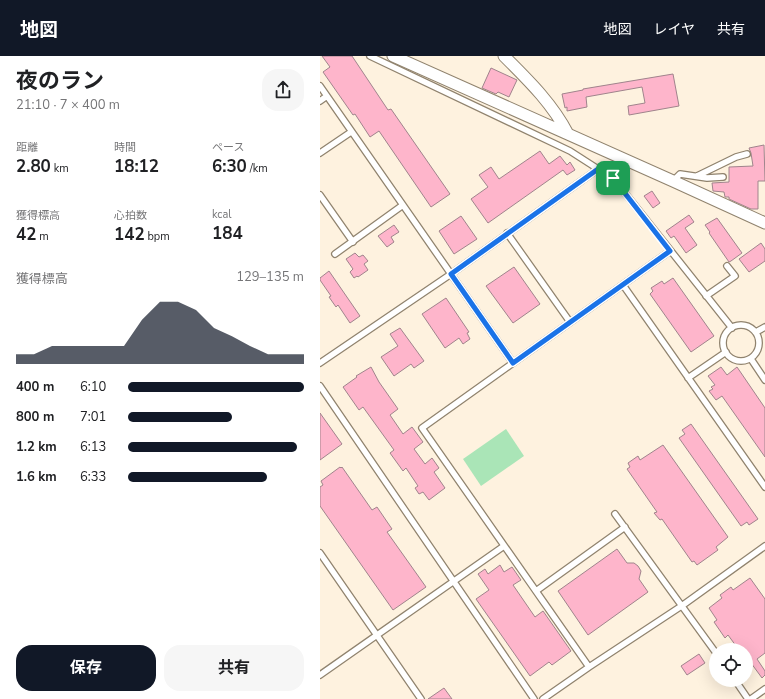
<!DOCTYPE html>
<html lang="ja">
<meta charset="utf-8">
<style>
:root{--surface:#fff;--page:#f6f6f6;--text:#202124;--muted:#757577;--accent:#111827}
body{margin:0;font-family:"Nunito Sans","Noto Sans JP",sans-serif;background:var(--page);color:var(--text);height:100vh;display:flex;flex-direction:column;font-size:15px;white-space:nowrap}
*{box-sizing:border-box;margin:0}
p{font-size:13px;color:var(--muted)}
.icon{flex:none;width:22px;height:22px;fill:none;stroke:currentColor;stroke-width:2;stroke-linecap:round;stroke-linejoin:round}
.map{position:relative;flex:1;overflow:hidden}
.side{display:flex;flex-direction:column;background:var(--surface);width:320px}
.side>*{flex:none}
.buttons{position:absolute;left:389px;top:587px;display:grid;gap:8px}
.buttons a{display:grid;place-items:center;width:44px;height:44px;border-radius:50%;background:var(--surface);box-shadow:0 4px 16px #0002;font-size:20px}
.pin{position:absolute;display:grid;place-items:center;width:34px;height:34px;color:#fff;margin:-17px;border-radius:8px;box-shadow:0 2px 6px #0006}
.round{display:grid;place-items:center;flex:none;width:42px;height:42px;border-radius:16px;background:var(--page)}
.overview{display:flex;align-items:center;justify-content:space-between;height:68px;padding:0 16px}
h1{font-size:22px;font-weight:700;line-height:30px}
.metrics{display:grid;grid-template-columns:repeat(3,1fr);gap:6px;height:68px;padding:4px 16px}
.metrics div{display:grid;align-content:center}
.metrics b{font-size:17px;font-weight:700}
.metrics small{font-size:11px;font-weight:400}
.metrics p{font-size:11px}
.chart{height:112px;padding:8px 16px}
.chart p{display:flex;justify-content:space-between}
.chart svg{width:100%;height:72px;margin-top:4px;fill:var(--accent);opacity:.7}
.button{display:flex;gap:8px;margin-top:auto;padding:8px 16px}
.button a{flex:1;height:46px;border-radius:16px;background:var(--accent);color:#fff;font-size:16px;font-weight:700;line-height:46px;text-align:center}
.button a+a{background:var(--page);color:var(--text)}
ul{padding:0 16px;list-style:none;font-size:13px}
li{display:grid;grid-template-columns:64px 48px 1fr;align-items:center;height:30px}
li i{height:10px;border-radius:5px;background:var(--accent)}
header{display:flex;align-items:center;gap:24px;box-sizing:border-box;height:56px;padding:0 20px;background:var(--accent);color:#fff}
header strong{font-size:19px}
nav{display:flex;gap:22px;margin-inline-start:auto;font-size:14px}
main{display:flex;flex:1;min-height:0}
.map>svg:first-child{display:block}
</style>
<header>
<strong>地図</strong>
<nav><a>地図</a><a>レイヤ</a><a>共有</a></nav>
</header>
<main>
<section class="side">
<div class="overview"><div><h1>夜のラン</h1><p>21:10 · 7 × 400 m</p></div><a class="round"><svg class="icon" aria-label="share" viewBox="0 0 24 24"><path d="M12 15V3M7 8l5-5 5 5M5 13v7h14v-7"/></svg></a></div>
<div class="metrics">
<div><p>距離</p><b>2.80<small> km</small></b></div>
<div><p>時間</p><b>18:12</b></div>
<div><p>ペース</p><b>6:30<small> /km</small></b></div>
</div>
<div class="metrics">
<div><p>獲得標高</p><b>42<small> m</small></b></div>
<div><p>心拍数</p><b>142<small> bpm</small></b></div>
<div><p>kcal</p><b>184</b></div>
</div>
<div class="chart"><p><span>獲得標高</span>129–135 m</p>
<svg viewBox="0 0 160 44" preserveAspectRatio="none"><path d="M0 44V38L10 38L20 33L30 33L40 33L50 33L60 33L70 17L80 6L90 6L100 11L110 22L120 27L130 33L140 38L150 38L160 38V44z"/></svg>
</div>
<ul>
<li><b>400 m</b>6:10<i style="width:100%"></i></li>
<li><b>800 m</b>7:01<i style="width:59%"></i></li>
<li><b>1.2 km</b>6:13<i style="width:96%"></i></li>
<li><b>1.6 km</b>6:33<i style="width:79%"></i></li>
</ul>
<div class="button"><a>保存</a><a>共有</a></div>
</section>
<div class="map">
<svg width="445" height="643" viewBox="0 0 445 643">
<rect width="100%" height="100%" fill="#fef2df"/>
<path fill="#aae5b7" d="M 186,373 L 204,400 L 161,430 L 143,403 Z"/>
<path fill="#feb5cb" stroke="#a0848c" d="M 2,0 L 32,0 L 68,54 L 71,53 L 130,138 L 111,151 L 59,75 L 50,81 L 35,58 L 33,59 L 3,16 L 10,11 Z
M 171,12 L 197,24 L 189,41 L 178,36 L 176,38 L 162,32 Z
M 353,18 L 359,50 L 309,59 L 308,50 L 325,47 L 322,31 L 266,41 L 267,51 L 247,55 L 247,51 L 245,52 L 242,38 L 263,34 L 263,33 Z
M 444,89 L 445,125 L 438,125 L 438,153 L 431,153 L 409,143 L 409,141 L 405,141 L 404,136 L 393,135 L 392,127 L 409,126 L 409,111 L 433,110 L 431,97 L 429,92 Z
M 220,95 L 229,108 L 240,100 L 247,109 L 250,106 L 255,114 L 247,119 L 243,114 L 168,167 L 151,143 L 168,131 L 159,119 L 171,111 L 179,123 Z
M 332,135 L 340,147 L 333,152 L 324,140 Z
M 369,159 L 374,166 L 365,172 L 377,189 L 366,197 L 354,180 L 351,182 L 346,175 Z
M 141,160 L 157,183 L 134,198 L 119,175 Z
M 397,162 L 422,197 L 411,205 L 409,206 L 389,177 L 390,176 L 385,169 Z
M 74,169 L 79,176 L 71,181 L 74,186 L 67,191 L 58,180 Z
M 441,187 L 445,193 L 445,205 L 429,216 L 419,203 Z
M 35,197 L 39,201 L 43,199 L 48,205 L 44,208 L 48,214 L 38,221 L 37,220 L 34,222 L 30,216 L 33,213 L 26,203 Z
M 194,211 L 220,248 L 193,267 L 166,230 Z
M 9,215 L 40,260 L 30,267 L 18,249 L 16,251 L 9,241 L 11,240 L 0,224 L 0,222 Z
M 353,222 L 394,280 L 371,296 L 330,238 L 333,235 L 331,232 L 342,225 L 344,228 Z
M 126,242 L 149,276 L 147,277 L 150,283 L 143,288 L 139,282 L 125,292 L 102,258 Z
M 80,272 L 104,305 L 94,312 L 91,308 L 74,320 L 61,301 L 78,290 L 70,278 Z
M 51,311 L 59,326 L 78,353 L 70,359 L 83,378 L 92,371 L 103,386 L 94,393 L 105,408 L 112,402 L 119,412 L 114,416 L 125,432 L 109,444 L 103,436 L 99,438 L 95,432 L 98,430 L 86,412 L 83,415 L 70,397 L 74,394 L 43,351 L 39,354 L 23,331 L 37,321 L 36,320 Z
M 401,311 L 407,319 L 417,311 L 445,352 L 445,401 L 402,340 L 396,344 L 389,335 L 393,333 L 391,331 L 395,329 L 388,320 Z
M 0,357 L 22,388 L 0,404 Z
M 371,368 L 438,463 L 429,469 L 427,466 L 421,470 L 359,382 L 365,378 L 362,374 Z
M 343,389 L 408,481 L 396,491 L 398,494 L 377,509 L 374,505 L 372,506 L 342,463 L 340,464 L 334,457 L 337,456 L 307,413 L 310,411 L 308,407 L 318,400 L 320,404 Z
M 20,411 L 21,412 L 22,411 L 52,454 L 57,451 L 72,473 L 67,476 L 106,531 L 73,554 L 0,450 L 0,431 L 3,429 L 1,425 Z
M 297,493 L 307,507 L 314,507 L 318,510 L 321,515 L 319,523 L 328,536 L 268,579 L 238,535 Z
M 180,509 L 184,516 L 192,511 L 201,524 L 193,529 L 215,561 L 223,555 L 251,595 L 232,609 L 229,606 L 210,620 L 156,543 L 169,534 L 158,518 L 165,513 L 168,518 Z
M 430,522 L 445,543 L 445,597 L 437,603 L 445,615 L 445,619 L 442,622 L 431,607 L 426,611 L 426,594 L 419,594 L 408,579 L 405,582 L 394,566 L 397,564 L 389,552 L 402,542 L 400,539 L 411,531 L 413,534 Z
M 379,598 L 385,607 L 367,619 L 361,610 Z
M 124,632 L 132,643 L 108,643 Z"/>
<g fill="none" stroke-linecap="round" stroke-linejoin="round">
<g stroke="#90836e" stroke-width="8">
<path id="service" d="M 50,0 L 250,95 L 278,113
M 0,30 L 193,307
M 0,45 L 7,40
M 0,97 L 31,76
M 377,120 L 416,101 L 427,98
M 353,125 L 360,118 L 387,122 L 403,121
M 0,139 L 33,186
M 187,177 L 250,266
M 15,198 L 83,149
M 303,229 L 445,431
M 386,240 L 415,220 L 407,210
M403 287a18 18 0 1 1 36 0a18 18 0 1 1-36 0Z
M 436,276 L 445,271
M 431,303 L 445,324
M 0,307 L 131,218 L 278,113 L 293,122 L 412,272
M 368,322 L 406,296
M 0,330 L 214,643
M 295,458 L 396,597
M 0,497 L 101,643
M 216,535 L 305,471
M 269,611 L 102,372 L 350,195
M 0,619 L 184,490
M 415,624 L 428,643
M 223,643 L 269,611 L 363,549 L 445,490
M 431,643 L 445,633"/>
</g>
<g stroke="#90836e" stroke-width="13">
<path id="minor" d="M 73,0 L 353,125 L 445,167
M 184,0 C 208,24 232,47 248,78"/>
</g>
<use href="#service" stroke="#fff" stroke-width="5.5"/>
<use href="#minor" stroke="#fff" stroke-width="11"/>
</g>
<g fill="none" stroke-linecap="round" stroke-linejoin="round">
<g stroke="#fff" stroke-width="8">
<path id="route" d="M 278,113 L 293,122 L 350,195 L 193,307 L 131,218 Z"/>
</g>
<use href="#route" stroke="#1a73e8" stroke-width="5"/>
</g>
</svg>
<div class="buttons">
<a><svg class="icon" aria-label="locate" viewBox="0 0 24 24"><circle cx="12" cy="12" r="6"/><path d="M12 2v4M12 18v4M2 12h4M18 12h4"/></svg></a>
</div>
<div class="pin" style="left:293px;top:122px;background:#1e9e55"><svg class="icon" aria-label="arrive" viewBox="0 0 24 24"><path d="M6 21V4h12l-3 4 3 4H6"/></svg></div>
</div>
</main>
